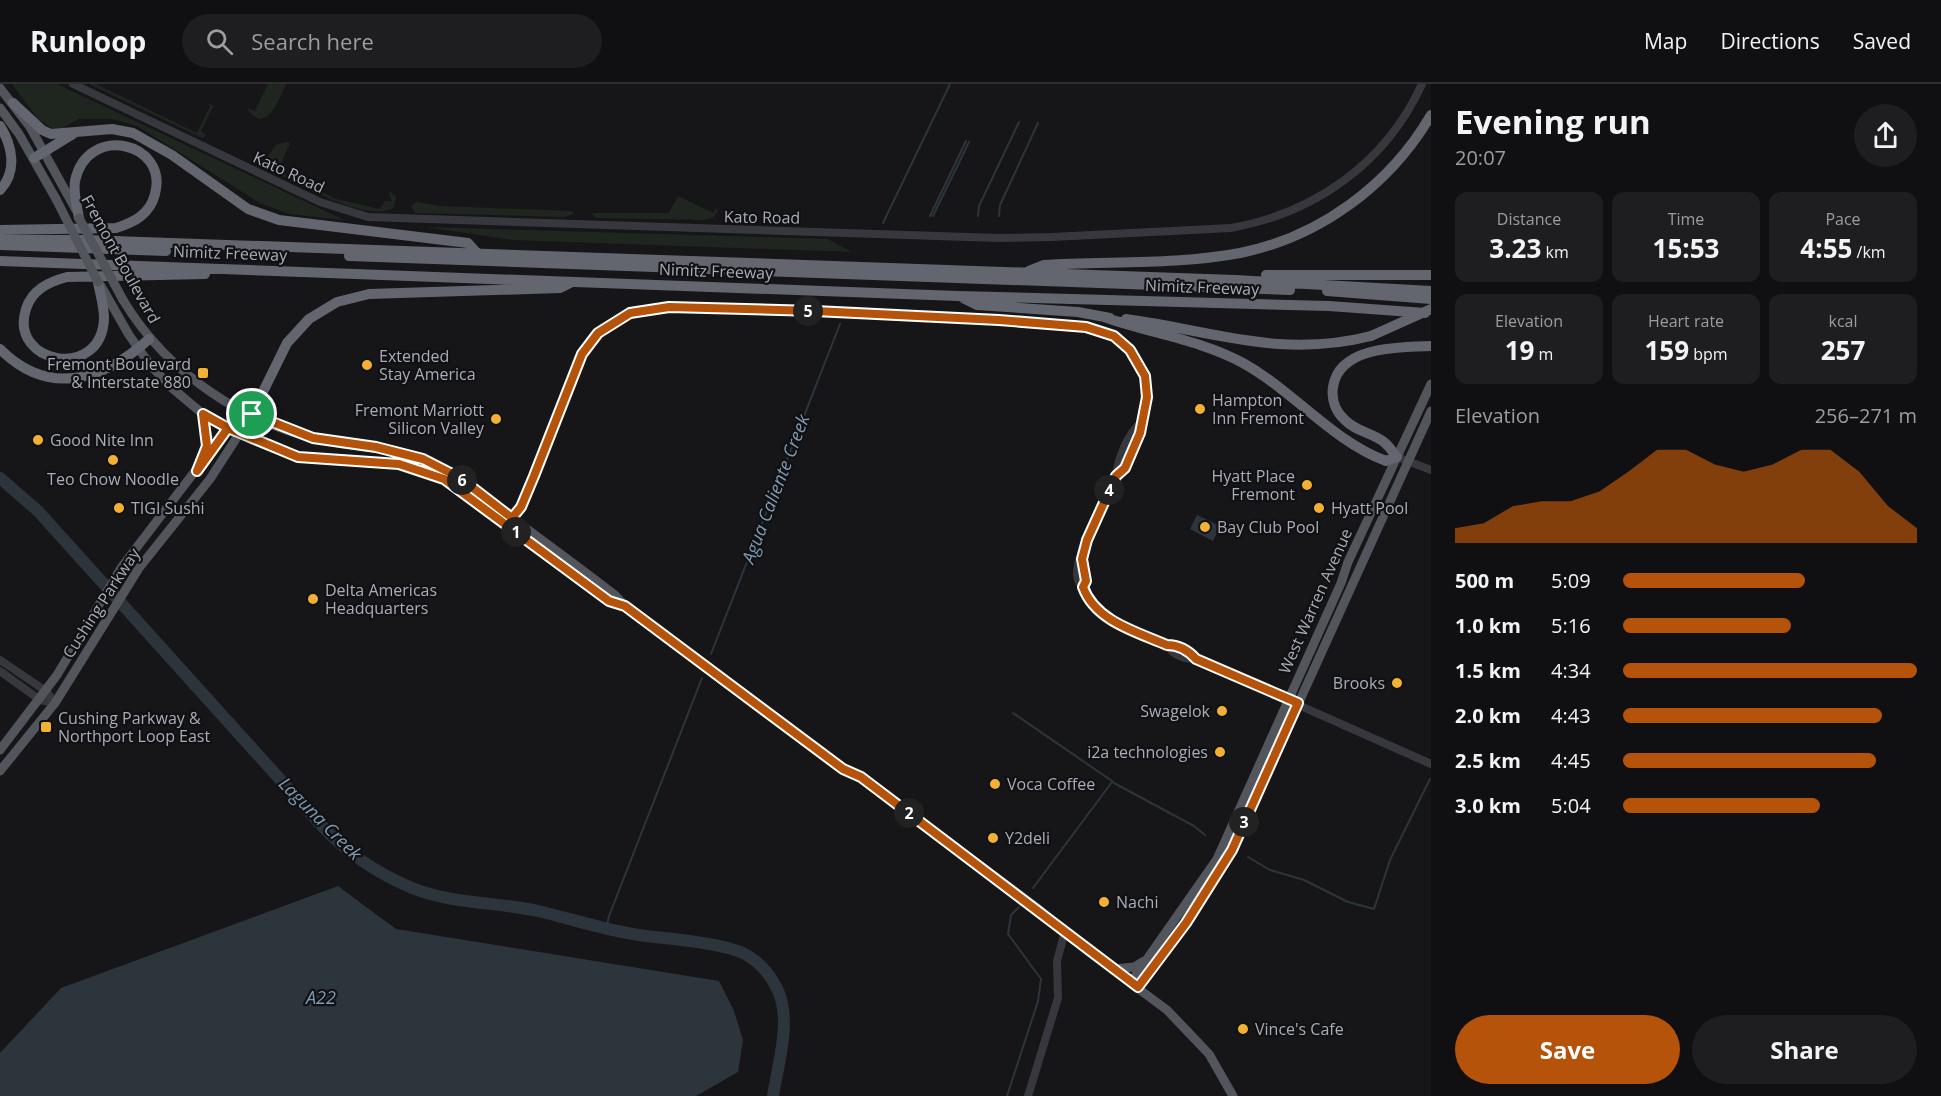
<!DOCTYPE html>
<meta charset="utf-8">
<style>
:root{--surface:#101012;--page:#1e1e20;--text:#f1f3f6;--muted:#9c9d9f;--line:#303032;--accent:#b45309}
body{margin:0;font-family:"Open Sans",sans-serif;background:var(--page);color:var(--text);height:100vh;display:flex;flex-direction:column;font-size:22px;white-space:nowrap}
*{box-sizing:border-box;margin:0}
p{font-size:20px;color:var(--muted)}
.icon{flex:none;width:33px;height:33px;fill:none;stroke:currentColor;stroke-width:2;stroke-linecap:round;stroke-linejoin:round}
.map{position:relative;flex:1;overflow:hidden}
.drawer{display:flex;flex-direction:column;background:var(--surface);width:510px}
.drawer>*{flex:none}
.pin{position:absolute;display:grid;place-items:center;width:51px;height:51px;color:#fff;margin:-26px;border:3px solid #fff;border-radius:50%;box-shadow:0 2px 6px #0007}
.km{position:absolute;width:30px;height:30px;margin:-15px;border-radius:50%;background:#222;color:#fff;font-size:16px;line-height:30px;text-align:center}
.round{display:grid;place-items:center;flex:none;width:63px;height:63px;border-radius:32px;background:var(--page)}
.head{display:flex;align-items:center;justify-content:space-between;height:102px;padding:0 24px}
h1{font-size:33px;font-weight:700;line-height:45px}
.figures{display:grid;grid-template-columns:repeat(3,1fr);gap:9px;height:102px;padding:6px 24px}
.figures div{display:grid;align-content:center;border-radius:12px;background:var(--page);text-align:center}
.figures b{font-size:26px;font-weight:700}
.figures small{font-size:16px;font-weight:400}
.figures p{font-size:16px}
.chart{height:168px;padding:12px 24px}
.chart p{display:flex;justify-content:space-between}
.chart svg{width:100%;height:108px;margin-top:6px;fill:var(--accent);opacity:.7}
.cta{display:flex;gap:12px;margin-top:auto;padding:12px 24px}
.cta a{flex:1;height:69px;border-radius:36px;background:var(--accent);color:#fff;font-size:24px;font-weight:700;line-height:69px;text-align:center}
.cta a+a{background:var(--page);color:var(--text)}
ul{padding:0 24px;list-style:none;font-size:20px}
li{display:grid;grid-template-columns:96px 72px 1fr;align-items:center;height:45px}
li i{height:15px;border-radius:8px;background:var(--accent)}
header{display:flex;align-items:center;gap:36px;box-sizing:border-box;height:84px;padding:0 30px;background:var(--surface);border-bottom:2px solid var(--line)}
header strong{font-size:28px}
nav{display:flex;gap:33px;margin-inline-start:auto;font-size:21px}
.search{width:420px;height:54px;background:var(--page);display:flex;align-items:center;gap:15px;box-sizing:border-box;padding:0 21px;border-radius:33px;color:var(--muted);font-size:22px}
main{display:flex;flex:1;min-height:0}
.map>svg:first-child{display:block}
</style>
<header>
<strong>Runloop</strong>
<div class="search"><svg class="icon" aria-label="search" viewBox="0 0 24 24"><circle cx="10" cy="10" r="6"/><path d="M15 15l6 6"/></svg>Search here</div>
<nav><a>Map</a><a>Directions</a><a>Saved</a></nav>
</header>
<main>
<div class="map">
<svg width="1431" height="1012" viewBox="0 0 1431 1012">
<rect width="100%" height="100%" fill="#161618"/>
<path fill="#1e261f" d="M 12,0 L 57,0 L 344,136 L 289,130 L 260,119 L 137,42 L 112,35 L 79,35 L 62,44 L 53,45 L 38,35 Z
M 89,0 L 96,0 L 197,49 L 210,22 L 206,18 L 218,24 L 213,23 L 201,47 L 206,51 L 202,54 Z
M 268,0 L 286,0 C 279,15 267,51 248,26 L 248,24 L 255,27 Z
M 286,58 L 290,59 L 278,87 L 336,115 L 380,125 L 385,117 L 392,117 L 389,111 L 390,108 L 396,112 L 394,123 C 371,141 299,100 276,89 L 270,84 L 268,72 L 276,61 Z
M 678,112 L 713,129 L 716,124 L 718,127 L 713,134 L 706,136 L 596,134 L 591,129 L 669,129 Z
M 416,118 L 441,122 L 571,127 L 575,129 L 565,133 L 415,129 L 411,122 Z
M 425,143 L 828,155 L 852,168 L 513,156 Z"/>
<path fill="#2c353c" d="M 1197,431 L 1220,442 L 1213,457 L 1190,445 Z
M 338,802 L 396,845 L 719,897 L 734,927 L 743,956 L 738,988 L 696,1012 L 0,1012 L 0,969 L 61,904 Z"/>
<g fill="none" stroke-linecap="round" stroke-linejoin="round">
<path stroke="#2c353c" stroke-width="2" d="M 930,132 L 966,57
M 933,132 L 969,58
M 978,132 L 979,122 L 1019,38
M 999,132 L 1000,121 L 1038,39
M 883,139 L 950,0
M 711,570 L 840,240
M 1013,629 L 1112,697
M 1248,773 L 1270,786 L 1304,796 L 1348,818 L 1374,825 L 1390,776 L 1430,695
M 1033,804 L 1112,698 L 1194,742 L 1205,751
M 606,846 L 609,832 L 702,594
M 1007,1012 L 1038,917 L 1041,895 L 1008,850 L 1011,831 L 1019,823"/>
<path stroke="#2c353c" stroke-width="12" d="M 0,394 L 38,427 L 323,743 C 349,771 377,789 412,804 C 452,820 497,818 538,827 C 572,835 604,846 639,851 C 668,855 717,858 743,869 C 759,877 772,892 779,909 C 791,939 778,980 773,1012"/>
<path stroke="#37383d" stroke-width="8" d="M 73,0 L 320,118 L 368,133 L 998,154 L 1052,153 L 1231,144 C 1315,129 1386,79 1422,0
M 1141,339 C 1127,350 1118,375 1116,392 C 1105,415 1077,466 1077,490 C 1077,496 1079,498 1082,502 C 1105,540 1128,544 1167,561 C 1179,561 1188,566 1195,575
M 1397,373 L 1431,386
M 509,438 L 521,423 L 573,288 L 589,259 L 618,235 L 655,223 L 1000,236 L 1086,243 L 1106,248 L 1123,258 L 1137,274 L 1147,304 L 1140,349 L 1125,384 L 1116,392
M 1082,476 L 1086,497 L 1083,503
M 1167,561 C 1173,571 1184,575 1195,575 L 1431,680
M 0,576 L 46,607 L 55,619
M 0,587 L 40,616 L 55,619
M 1028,1012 L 1058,914 L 1057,877 L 1065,847"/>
<path stroke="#53555c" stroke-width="9" d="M 0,4 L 30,43 L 76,126
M 0,24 L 19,50 L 56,115
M 101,202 L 129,251 L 151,282 L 172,304 L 203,330 L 252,356 L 298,373 L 398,380 L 444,395 L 609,517 L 624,522
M 123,216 C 167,289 246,343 332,358 C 363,364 396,363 425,376 C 462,393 492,418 523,442 C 554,465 585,488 615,511 L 625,522 L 843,685 L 861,693 L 1036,823 L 1089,868 L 1167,926 L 1209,970 L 1233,1012
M 203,374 L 208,354 L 203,330
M 0,666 L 57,591 L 121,484 L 228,344 L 240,333 L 252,330
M 0,687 L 55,619 L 139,484 L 210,395 L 252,330
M 1114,885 L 1134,883 L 1144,877
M 1131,898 L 1217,775 L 1341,499 L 1348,478 L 1431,300
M 1138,903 L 1186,839 L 1232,766 L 1431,327"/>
<path stroke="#63666e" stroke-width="10" d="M 13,19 L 42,46 L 51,50 L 112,45 L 133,49 L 172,71 L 248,125 L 279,136 L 468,159 L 477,169
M 0,42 C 12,61 18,87 0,106
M 34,74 L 73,50
M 0,146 L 116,144 C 135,138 150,130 155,110 C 169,58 87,39 75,97 C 73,109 77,122 79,134
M 0,153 L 1235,196 L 1431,207
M 0,161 L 166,167
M 349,172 L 1290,206
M 0,177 L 958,212 L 1329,222 L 1425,229
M 1029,187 L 1044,181 C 1108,177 1177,181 1240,169 C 1320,153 1390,101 1431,31
M 1266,191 L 1431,191
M 98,198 C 100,209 104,222 104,234 C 102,298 8,280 26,225 C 32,206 48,198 67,193 L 205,190
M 1327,207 L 1431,215
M 963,214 L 977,221 L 1078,228 L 1110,234
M 1104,233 C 1149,249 1201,256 1243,279 C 1295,308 1331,356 1386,377 L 1397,373 C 1393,369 1390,363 1385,359 C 1374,349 1356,348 1345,336 C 1336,328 1331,316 1333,303 C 1339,262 1399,263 1431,262
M 1126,235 C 1214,247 1280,275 1371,252
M 0,265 C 49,314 104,296 149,255
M 252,330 L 287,259 L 309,235 L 337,218 L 369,210 L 560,204 L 572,198"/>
<path stroke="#53555c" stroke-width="9" d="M 56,115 L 98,198
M 79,134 L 123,216"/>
<path stroke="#63666e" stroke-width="10" d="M 1371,252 L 1431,225"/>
</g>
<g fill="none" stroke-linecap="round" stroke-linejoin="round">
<g stroke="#fff" stroke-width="12">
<path id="route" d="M 252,330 L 240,333 L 228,344 L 203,330 L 207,362 L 197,387 L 228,344 L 298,373 L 399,380 L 444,395 L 609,517 L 625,522 L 843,685 L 861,693 L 1138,903 L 1186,839 L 1232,766 L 1298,619 L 1196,575 C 1188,566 1179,561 1167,561 C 1137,548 1095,537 1083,503 L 1086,497 L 1082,475 L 1087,456 L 1116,392 L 1125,384 L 1140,349 L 1147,313 L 1145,292 L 1130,266 L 1114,252 L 1086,243 L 999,236 L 815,227 L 669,223 L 630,229 L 598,249 L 582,270 L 534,392 L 521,423 L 512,434 L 460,394 L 423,375 L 376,363 L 313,354 L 252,330"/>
</g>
<use href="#route" stroke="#b45309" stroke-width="8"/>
</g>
<g fill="#f2b134" stroke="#111113" stroke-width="2">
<circle cx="367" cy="281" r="6"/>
<rect x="197" y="283" width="12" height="12" rx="3"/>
<circle cx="1200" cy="325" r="6"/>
<circle cx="496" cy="335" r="6"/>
<circle cx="38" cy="356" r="6"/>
<circle cx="113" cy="376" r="6"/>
<circle cx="1307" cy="401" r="6"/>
<circle cx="119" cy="424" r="6"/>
<circle cx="1319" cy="424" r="6"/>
<circle cx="1205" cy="443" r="6"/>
<circle cx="313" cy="515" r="6"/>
<circle cx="1397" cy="599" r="6"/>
<circle cx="1222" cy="627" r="6"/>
<rect x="40" y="637" width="12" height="12" rx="3"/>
<circle cx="1220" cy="668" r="6"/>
<circle cx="995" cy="700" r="6"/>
<circle cx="993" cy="754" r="6"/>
<circle cx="1104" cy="818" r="6"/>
<circle cx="1243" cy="945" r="6"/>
</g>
<g text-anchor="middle" stroke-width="4.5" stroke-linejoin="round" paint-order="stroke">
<g font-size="16" fill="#a8adb8" stroke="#111113">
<text transform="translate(289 88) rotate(25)" y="6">Kato Road</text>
<text transform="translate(762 133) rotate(1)" y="6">Kato Road</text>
<text transform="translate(230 169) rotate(2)" y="6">Nimitz Freeway</text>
<text transform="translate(121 175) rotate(61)" y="6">Fremont Boulevard</text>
<text transform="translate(716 187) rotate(2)" y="6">Nimitz Freeway</text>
<text transform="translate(1202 203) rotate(2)" y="6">Nimitz Freeway</text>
<text transform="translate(1315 517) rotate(-66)" y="6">West Warren Avenue</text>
<text transform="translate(101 519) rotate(-57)" y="6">Cushing Parkway</text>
</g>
<g font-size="16" fill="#a8adb8" stroke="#111113" text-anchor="start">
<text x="379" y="278">Extended<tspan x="379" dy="18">Stay America</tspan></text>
<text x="191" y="286" text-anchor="end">Fremont Boulevard<tspan x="191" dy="18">&amp; Interstate 880</tspan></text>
<text x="1212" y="322">Hampton<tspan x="1212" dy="18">Inn Fremont</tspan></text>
<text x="484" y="332" text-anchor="end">Fremont Marriott<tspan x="484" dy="18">Silicon Valley</tspan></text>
<text x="50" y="362">Good Nite Inn</text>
<text x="1295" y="398" text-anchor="end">Hyatt Place<tspan x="1295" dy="18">Fremont</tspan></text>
<text x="113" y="401" text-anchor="middle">Teo Chow Noodle</text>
<text x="131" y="430">TIGI Sushi</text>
<text x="1331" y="430">Hyatt Pool</text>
<text x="1217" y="449">Bay Club Pool</text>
<text x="325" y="512">Delta Americas<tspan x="325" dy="18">Headquarters</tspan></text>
<text x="1385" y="605" text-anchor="end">Brooks</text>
<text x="1210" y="633" text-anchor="end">Swagelok</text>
<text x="58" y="640">Cushing Parkway &amp;<tspan x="58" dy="18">Northport Loop East</tspan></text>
<text x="1208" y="674" text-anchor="end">i2a technologies</text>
<text x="1007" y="706">Voca Coffee</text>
<text x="1005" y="760">Y2deli</text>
<text x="1116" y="824">Nachi</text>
<text x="1255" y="951">Vince's Cafe</text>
</g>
<g font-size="18" font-style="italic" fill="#7f9bb3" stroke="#111113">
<text transform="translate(776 405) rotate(-69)" y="6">Agua Caliente Creek</text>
<text transform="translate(320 735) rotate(45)" y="6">Laguna Creek</text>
<text x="321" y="920">A22</text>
</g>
</g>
</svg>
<div class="pin" style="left:252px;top:330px;background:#1e9e55"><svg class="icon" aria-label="arrive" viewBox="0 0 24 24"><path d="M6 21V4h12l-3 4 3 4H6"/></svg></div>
<b class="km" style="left:516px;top:448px">1</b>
<b class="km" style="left:909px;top:729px">2</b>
<b class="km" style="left:1244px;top:738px">3</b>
<b class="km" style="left:1109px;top:406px">4</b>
<b class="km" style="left:808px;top:227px">5</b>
<b class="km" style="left:462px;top:396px">6</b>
</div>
<section class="drawer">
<div class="head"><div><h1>Evening run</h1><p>20:07</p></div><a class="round"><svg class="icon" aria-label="share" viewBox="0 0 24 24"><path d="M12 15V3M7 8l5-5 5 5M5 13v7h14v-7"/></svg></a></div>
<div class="figures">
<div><p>Distance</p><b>3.23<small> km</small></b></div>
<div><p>Time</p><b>15:53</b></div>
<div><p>Pace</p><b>4:55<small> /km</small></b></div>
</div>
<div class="figures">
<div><p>Elevation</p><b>19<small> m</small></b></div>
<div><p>Heart rate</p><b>159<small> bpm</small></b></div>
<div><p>kcal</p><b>257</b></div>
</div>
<div class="chart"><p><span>Elevation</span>256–271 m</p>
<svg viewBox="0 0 160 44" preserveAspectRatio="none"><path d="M0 44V38L10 36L20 29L30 27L40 27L50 23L60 15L70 6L80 6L90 12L100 15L110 12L120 6L130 6L140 15L150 29L160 38V44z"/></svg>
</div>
<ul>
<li><b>500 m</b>5:09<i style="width:62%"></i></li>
<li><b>1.0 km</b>5:16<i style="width:57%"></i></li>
<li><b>1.5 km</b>4:34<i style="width:100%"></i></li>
<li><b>2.0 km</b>4:43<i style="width:88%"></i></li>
<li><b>2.5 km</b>4:45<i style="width:86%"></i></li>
<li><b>3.0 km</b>5:04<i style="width:67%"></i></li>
</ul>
<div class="cta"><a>Save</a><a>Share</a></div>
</section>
</main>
